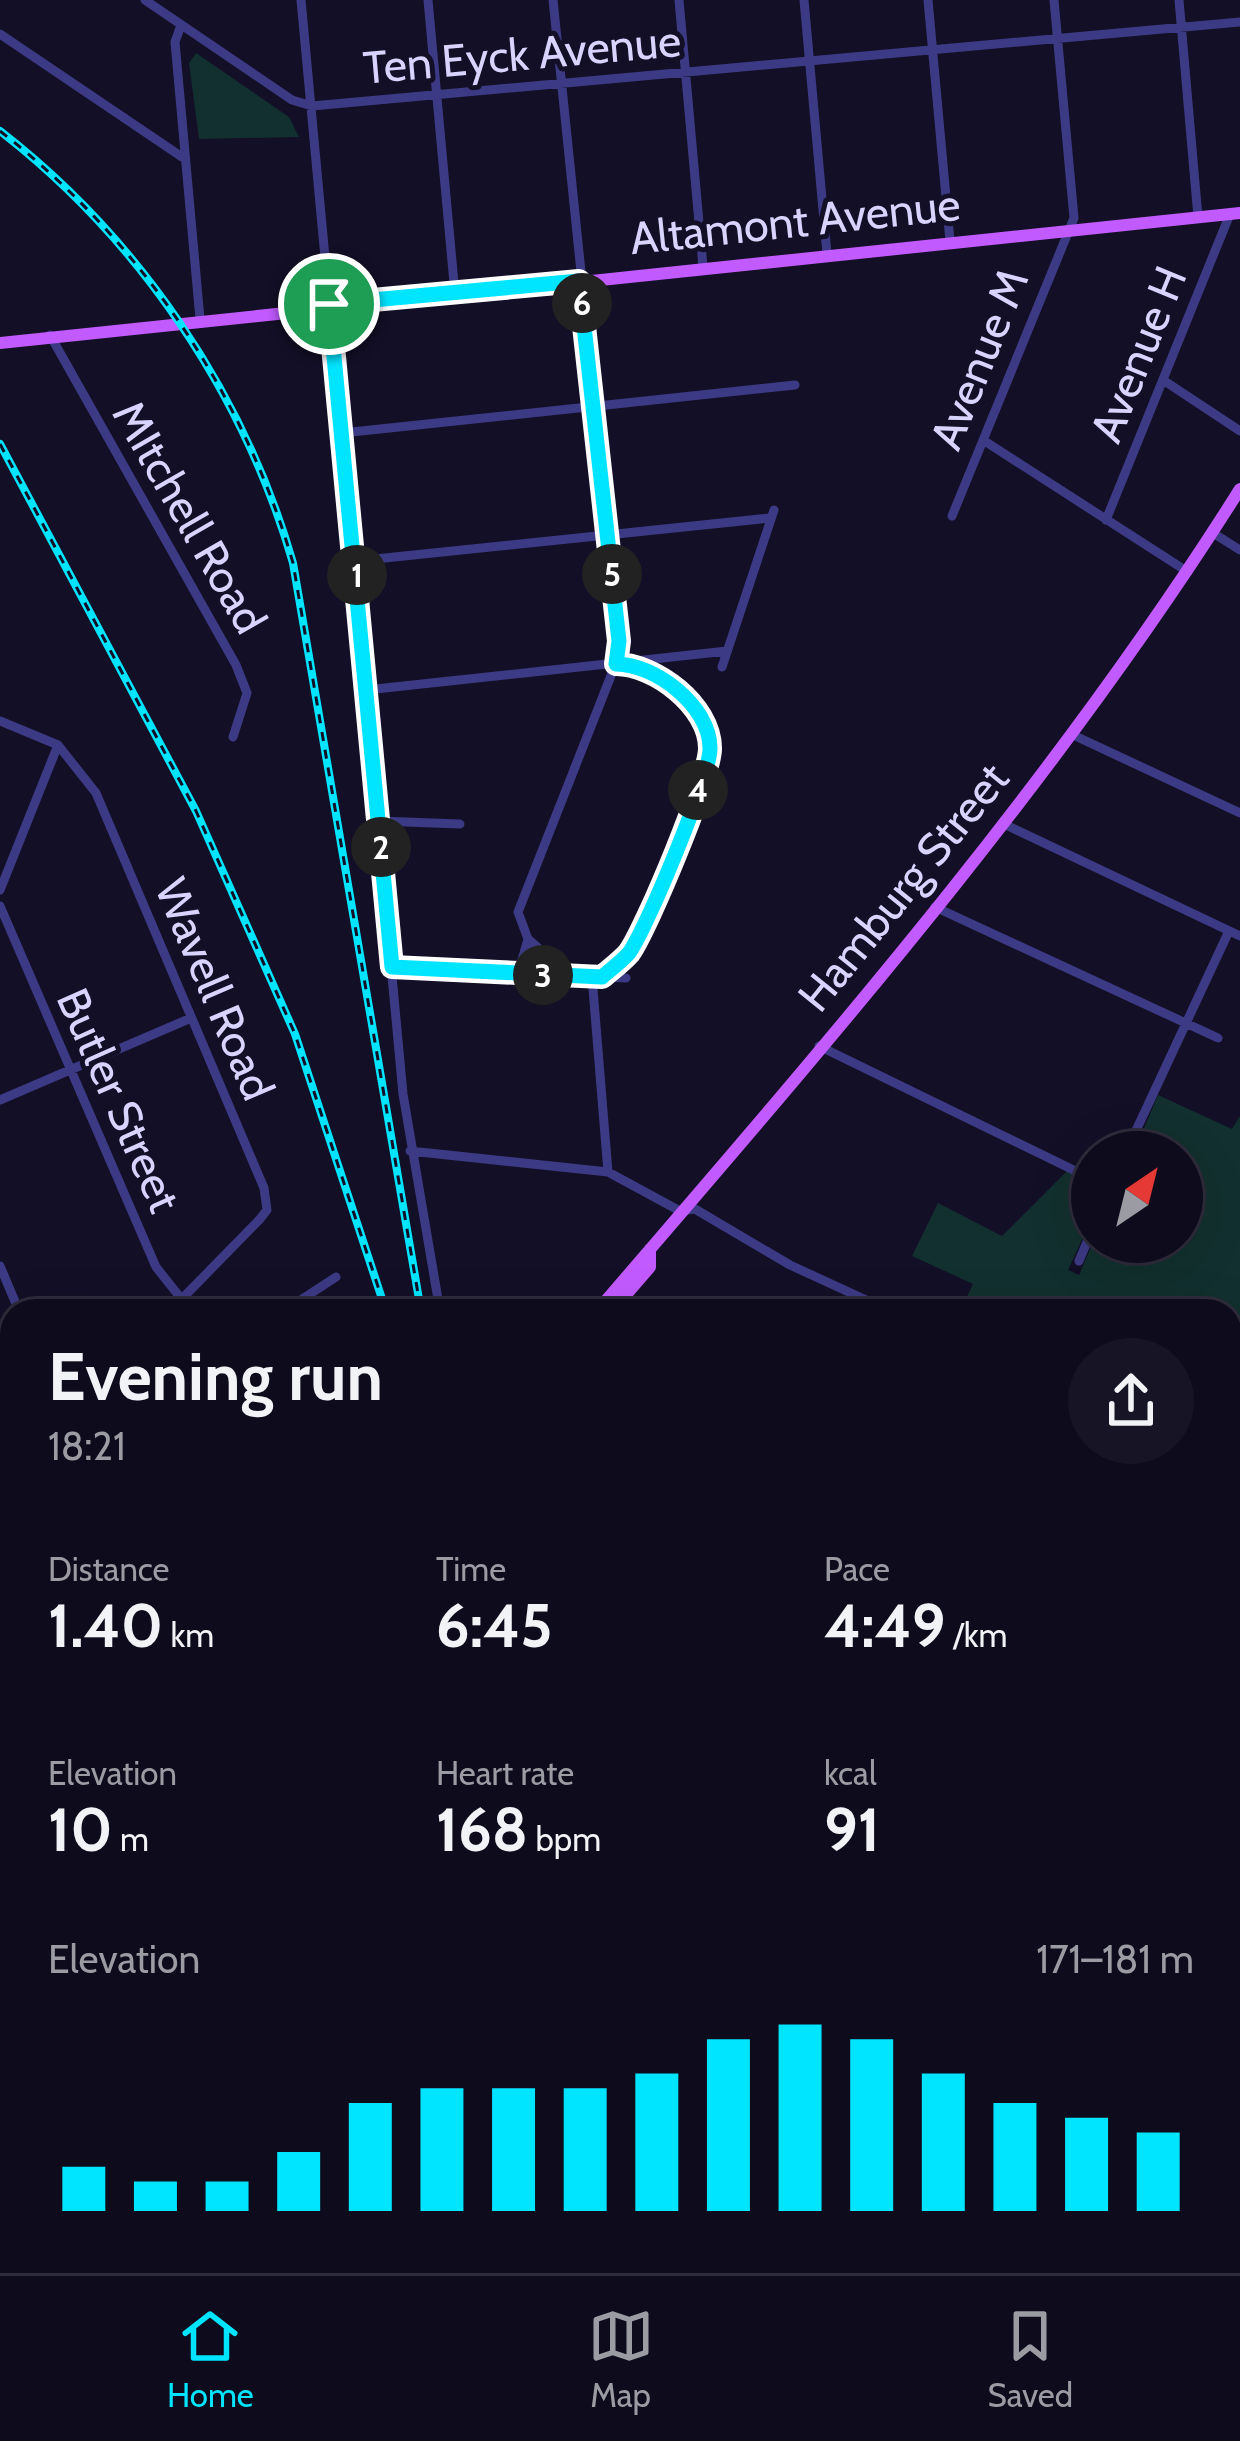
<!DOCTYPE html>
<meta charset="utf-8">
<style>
:root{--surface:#0e0b1c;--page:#171425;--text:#f1f3f6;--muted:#9b9ba3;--line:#2e2b3b;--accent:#00e5ff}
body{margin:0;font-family:Cabin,sans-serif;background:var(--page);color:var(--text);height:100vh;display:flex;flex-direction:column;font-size:45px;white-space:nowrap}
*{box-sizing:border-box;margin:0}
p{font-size:39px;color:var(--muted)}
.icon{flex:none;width:66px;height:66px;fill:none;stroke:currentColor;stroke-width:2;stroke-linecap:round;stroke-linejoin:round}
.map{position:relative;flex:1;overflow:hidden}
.details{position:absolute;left:0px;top:1299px;width:1242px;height:975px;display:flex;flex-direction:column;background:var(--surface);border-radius:36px 36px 0 0;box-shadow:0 12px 48px #0002,0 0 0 3px var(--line)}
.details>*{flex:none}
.needle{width:78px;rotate:35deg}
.fabs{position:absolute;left:1071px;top:1131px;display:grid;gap:24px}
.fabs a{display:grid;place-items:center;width:132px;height:132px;border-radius:50%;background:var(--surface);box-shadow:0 12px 48px #0002,0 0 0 3px var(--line);font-size:60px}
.pin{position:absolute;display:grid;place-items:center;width:102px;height:102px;color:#fff;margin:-51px;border:6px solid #fff;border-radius:50%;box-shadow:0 3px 12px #0007}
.km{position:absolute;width:60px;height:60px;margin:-30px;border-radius:50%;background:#222;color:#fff;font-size:33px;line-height:60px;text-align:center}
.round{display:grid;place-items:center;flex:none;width:126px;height:126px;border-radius:63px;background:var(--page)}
.headline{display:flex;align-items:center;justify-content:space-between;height:204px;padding:0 48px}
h1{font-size:66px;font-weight:800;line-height:90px}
.stats{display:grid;grid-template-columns:repeat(3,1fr);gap:18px;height:204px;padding:12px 48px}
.stats div{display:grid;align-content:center}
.stats b{font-size:60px;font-weight:800}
.stats small{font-size:33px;font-weight:400}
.stats p{font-size:33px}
.chart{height:336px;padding:24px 48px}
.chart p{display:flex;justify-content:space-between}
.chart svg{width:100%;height:216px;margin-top:12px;stroke:var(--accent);stroke-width:6}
.tabs{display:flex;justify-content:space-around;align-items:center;height:168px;border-top:3px solid var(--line);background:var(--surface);font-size:33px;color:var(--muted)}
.tabs a{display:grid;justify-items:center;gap:6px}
.tabs .current{color:var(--accent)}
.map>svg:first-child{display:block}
</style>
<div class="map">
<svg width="1240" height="2273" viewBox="0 0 1240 2273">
<rect width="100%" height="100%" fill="#130f26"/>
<path fill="#12302f" d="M 196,53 L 289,117 L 299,137 L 199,139 L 189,63 Z
M 1158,1095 L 1232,1129 L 1240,1116 L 1240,1419 L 1230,1415 L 1230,1311 L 960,1311 L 973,1284 L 912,1256 L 938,1203 L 1002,1236 L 1067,1171 L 1092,1184 L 1092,1218 L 1068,1270 L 1079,1275 L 1093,1242 L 1182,1242 L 1182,1152 L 1134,1152 Z
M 12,1975 L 12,2190 L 0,2174 L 0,1984 Z
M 1002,2262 L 1109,2262 L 1160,2273 L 947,2273 Z"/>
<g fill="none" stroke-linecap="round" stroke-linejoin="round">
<path stroke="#3d3a85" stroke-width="9" d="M 145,0 L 292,100 L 312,106 L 1240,22
M 301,0 L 403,1094 L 440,1311
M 428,0 L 455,294
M 553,0 L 619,641 L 616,663 L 518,912 L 528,939 L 570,976
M 679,0 L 703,267
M 804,0 L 827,254
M 928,0 L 950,241
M 1179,0 L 1198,217
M 181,25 L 175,42 L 200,319
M 0,34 L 182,157
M 50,335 L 236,665 L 247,693 L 233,737
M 1163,380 L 1240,431
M 342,433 L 795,385
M 983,440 L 1188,572
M 952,516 L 1074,218 L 1054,0
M 1106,520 L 1230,214
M 1213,533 L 1240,550
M 356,561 L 770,518
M 722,667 L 774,510
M 366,690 L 727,651
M 0,721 L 58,745 L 96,793 L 264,1188 L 267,1210 L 260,1219 L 170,1311
M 1071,734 L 1240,813
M 378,821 L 460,824
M 1004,824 L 1240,936
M 0,890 L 58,745
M 0,906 L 156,1267 L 191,1311
M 935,907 L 1218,1038
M 392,967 L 626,978
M 518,974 L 528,939
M 592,977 L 608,1172
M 602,977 L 629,953 L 645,923 L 711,751 C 703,679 664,696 628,664
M 819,1046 L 1092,1179
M 0,1100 L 191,1018
M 410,1151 L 608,1172 L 680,1211 L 695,1209 L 790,1265 L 890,1311
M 1126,1152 L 1229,931
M 1079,1261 L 1092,1230
M 0,1266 L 19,1311
M 284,1311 L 336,1277
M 0,1403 L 12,1397
M 0,1577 L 12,1595
M 1230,1881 L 1240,1885
M 0,1966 L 12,1957
M 0,2190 L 12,2207
M 54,2262 L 62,2273
M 73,2273 L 87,2262
M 388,2273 L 391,2262"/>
<path stroke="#c25bff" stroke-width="12" d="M 0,343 L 1240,213
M 597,1311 C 823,1048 1055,783 1240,489
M 612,1311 L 650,1267 L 650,1249
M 0,1752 L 12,1744"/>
<path stroke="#ff4fa3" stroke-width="14" d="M 1230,1594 L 1240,1566
M 1230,1649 L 1240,1622
M 1230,2243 L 1240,2247
M 572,2262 L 572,2273
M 1220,2262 L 1240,2269
M 820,2273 L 831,2262
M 846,2273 L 856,2262
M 878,2273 L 896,2262"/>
<g stroke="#00e5ff" stroke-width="8">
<path id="rail" d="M 0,131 C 139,239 244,393 293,563 L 421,1311
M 0,444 L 196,811 L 295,1034 L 386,1311
M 521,2262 L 522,2273"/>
</g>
<use href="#rail" stroke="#130f26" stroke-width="3" stroke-dasharray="9" stroke-linecap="butt"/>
</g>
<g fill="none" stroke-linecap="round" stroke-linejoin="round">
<g stroke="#fff" stroke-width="24">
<path id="route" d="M 579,281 L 619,641 L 616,664 C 655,664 710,706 710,748 C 711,774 646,930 629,953 C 621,962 610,970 602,977 L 392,967 L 329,304 Z"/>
</g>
<use href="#route" stroke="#00e5ff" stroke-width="15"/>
</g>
<g text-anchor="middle" stroke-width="10" stroke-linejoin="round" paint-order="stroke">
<g font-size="45" fill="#d9d4ff" stroke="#130f26">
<text transform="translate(522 54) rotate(-5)" y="16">Ten Eyck Avenue</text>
<text transform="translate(795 221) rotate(-6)" y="16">Altamont Avenue</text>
<text transform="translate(1138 354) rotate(-68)" y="16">Avenue H</text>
<text transform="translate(979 359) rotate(-68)" y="16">Avenue M</text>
<text transform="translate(190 517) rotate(60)" y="16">MItchell Road</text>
<text transform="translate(903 887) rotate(-51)" y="16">Hamburg Street</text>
<text transform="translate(215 989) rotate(67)" y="16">Wavell Road</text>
<text transform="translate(119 1100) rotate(66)" y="16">Butler Street</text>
</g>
</g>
</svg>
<div class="fabs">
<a><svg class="needle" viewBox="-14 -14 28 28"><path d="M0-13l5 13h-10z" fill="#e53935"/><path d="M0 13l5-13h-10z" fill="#9b9ba3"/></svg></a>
</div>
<div class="pin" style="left:329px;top:304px;background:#1e9e55"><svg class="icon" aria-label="arrive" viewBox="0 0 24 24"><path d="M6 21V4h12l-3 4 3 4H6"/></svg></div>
<b class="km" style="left:357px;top:575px">1</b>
<b class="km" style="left:381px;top:847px">2</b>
<b class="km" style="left:543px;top:975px">3</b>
<b class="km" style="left:698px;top:790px">4</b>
<b class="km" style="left:612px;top:574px">5</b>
<b class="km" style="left:582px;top:303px">6</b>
<section class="details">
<div class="headline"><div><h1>Evening run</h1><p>18:21</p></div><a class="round"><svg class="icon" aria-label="share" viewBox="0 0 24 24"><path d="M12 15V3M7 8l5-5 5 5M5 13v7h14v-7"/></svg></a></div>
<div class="stats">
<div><p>Distance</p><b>1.40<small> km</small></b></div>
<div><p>Time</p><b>6:45</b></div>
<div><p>Pace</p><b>4:49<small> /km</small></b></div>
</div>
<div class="stats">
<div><p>Elevation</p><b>10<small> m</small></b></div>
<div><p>Heart rate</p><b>168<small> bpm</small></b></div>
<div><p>kcal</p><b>91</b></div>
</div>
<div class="chart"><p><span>Elevation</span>171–181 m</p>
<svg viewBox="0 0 160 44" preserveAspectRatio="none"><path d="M5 44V35M15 44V38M25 44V38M35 44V32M45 44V22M55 44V19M65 44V19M75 44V19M85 44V16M95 44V9M105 44V6M115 44V9M125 44V16M135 44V22M145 44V25M155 44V28"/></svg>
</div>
</section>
</div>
<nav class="tabs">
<a class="current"><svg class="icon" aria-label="home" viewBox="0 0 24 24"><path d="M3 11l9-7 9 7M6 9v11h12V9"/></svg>Home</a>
<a><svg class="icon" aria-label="map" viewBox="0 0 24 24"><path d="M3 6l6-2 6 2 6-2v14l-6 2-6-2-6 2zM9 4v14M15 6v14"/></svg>Map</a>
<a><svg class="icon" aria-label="saved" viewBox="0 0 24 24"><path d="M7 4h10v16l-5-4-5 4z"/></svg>Saved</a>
</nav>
